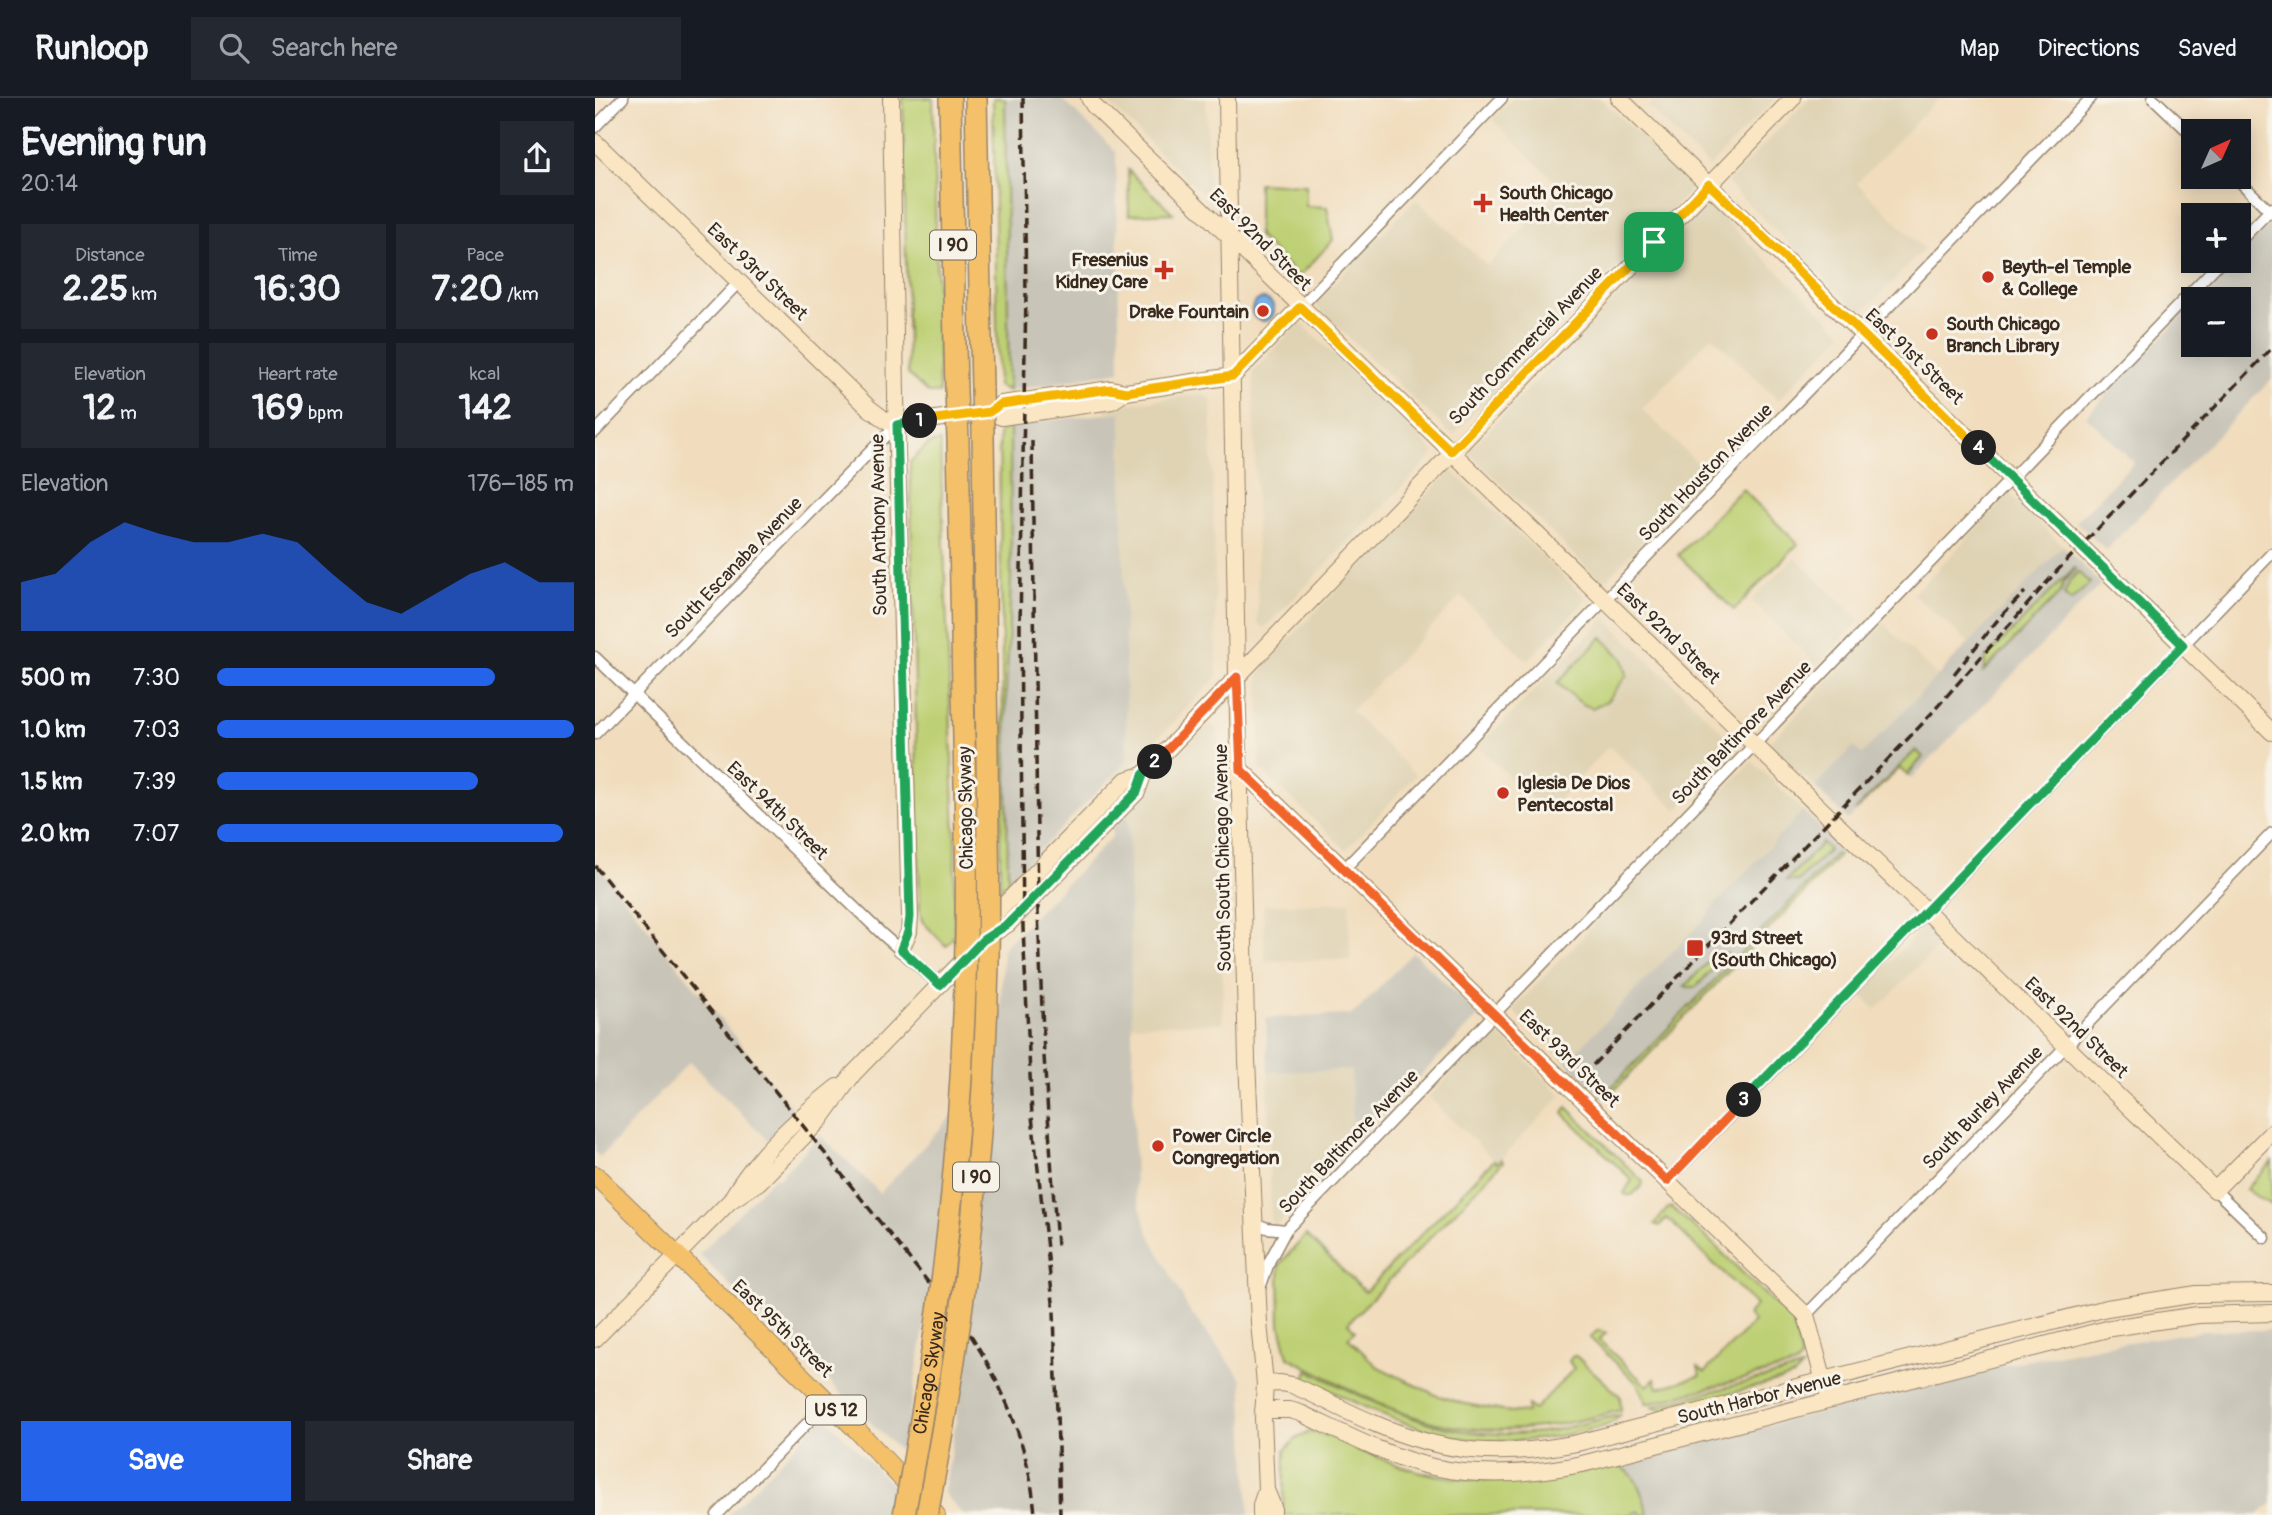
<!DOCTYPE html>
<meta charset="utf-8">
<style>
:root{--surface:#171b24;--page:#242831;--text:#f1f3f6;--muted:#9ea1a6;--line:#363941;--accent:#2563eb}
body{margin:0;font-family:Pangolin,sans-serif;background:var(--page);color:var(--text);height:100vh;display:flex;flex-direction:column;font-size:26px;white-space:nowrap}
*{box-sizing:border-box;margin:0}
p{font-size:23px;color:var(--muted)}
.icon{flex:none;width:38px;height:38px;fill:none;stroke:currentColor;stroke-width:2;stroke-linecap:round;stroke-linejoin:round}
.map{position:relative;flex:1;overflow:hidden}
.panel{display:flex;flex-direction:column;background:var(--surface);width:595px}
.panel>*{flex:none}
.needle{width:46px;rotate:45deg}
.buttons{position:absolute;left:1586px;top:21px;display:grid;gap:14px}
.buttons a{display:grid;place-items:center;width:70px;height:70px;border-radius:0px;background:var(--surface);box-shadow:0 4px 18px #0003;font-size:35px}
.pin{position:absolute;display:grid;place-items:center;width:60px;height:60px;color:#fff;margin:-30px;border-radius:14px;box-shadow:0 4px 10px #0006}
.km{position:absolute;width:35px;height:35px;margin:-18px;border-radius:50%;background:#222;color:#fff;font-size:19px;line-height:35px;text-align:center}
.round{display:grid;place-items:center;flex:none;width:74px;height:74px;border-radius:0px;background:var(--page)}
.head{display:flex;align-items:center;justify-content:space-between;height:119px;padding:0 21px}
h1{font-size:38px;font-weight:700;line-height:52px}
.figures{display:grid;grid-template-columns:repeat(3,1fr);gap:10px;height:119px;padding:7px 21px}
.figures div{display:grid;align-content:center;border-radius:0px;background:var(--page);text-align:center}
.figures b{font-size:35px;font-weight:700}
.figures small{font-size:19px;font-weight:400}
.figures p{font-size:19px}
.chart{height:196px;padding:14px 21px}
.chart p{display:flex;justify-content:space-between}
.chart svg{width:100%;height:126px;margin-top:7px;fill:var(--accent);opacity:.7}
.cta{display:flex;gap:14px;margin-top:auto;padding:14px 21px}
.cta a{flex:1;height:80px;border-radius:0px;background:var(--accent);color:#fff;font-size:28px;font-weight:700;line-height:80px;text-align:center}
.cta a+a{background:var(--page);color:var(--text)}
ul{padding:0 21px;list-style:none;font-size:23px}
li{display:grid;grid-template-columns:112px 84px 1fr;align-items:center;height:52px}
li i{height:18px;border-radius:9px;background:var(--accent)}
header{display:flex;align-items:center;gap:42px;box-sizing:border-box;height:98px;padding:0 35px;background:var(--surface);border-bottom:2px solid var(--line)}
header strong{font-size:33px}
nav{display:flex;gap:38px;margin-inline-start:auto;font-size:24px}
.search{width:490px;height:63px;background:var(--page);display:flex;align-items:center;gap:18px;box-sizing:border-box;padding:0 24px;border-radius:0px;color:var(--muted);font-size:26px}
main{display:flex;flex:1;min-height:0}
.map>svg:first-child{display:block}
</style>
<header>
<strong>Runloop</strong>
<div class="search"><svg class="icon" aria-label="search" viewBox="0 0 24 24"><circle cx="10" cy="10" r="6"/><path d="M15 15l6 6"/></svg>Search here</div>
<nav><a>Map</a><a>Directions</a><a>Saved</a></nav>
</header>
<main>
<section class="panel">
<div class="head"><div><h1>Evening run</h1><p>20:14</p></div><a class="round"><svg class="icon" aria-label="share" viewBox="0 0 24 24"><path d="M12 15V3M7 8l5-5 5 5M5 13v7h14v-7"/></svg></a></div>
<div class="figures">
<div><p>Distance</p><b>2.25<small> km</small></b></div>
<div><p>Time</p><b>16:30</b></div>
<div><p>Pace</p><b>7:20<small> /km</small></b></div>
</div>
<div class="figures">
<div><p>Elevation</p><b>12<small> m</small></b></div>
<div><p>Heart rate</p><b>169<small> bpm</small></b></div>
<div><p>kcal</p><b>142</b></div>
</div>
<div class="chart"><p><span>Elevation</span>176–185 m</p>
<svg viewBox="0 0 160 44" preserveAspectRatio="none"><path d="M0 44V27L10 24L20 13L30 6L40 10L50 13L60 13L70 10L80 13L90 24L100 34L110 38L120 31L130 24L140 20L150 27L160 27V44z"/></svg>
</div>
<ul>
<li><b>500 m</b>7:30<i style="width:78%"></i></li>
<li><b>1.0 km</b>7:03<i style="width:100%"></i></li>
<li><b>1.5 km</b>7:39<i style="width:73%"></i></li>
<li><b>2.0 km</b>7:07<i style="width:97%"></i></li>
</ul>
<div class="cta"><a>Save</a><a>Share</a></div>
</section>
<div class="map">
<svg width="1677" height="1417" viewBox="0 0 1677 1417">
<rect width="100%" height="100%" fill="#f7f3e8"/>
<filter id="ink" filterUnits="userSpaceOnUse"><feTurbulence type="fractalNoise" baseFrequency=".0143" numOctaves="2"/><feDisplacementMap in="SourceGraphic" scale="14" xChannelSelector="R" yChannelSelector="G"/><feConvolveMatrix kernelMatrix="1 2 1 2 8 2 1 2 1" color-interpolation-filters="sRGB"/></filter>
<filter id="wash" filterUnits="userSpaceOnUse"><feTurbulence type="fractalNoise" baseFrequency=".00686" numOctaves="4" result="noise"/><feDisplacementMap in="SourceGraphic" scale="28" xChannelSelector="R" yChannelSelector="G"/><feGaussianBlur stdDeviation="1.57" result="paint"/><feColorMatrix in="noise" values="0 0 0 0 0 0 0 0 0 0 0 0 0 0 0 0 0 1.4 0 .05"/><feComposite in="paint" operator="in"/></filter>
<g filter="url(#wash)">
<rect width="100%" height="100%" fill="#f1ddbd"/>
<path fill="#dfd3b4" d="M 508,0 L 611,0 L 613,92 L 606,94 Z
M 918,0 L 1005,0 L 1093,84 L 1095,89 L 1094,94 L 859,336 L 853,334 L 719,206 L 821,101 L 892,168 L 967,90 L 897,21 Z
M 1061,0 L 1181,0 L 1114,69 L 1053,9 Z
M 1214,0 L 1344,0 L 1262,85 L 1329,151 L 1266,216 L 1132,85 Z
M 1112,105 L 1248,235 L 1183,302 L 1117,238 L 1047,311 L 1113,375 L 1008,485 L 873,354 Z
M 705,224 L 840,355 L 672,528 L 668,529 L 663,525 L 658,274 Z
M 607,296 L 616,301 L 622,579 L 516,688 L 516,679 L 532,662 L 526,314 L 511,315 L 510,309 Z
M 856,372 L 992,501 L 932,563 L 866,498 L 756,613 L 821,677 L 751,752 L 665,671 L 664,573 Z
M 1415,396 L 1468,448 L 1374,545 L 1318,496 Z
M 1200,459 L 1265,522 L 1222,567 L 1156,502 Z
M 1010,520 L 1143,649 L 1082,712 L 1014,648 L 951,715 L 884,649 Z
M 1289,526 L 1342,578 L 1266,657 L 1258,650 L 1220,689 L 1174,645 Z
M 617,626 L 623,634 L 628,925 L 537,927 L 532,716 L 516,724 L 609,631 Z
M 1157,663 L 1208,713 L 1114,813 L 1115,815 L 971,964 L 917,912 Z
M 757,804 L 754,808 L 755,862 L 670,863 L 668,807 Z
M 1329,829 L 1346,845 L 1281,912 L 1264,895 Z
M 899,931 L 967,997 L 902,1065 L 834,999 Z
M 757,971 L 758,1038 L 762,1042 L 682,1127 L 676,1127 L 673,974 Z"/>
<path fill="#c8c4b8" d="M 409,0 L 466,0 L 521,54 L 525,273 L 414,293 Z
M 1675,126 L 1677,128 L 1677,281 L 1511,452 L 1481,424 L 1539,364 L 1491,318 L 1598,207 L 1598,247 L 1643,247 L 1643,201 L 1603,201 L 1640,163 L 1643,163 L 1643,159 Z
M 526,314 L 532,663 L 413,784 L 411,596 L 416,481 L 415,327 Z
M 1468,448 L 1506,486 L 1316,681 L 1304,670 L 1253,722 L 1220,689 L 1258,649 L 1267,656 Z
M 1208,713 L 1249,753 L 1010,1003 L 971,964 L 1115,815 L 1114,813 Z
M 533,715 L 540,1094 L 554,1136 L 594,1212 L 647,1281 L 654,1417 L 368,1417 L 349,1395 L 371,1263 L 330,1223 L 308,1356 L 104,1157 L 180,1078 L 183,1081 L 225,1037 L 285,1095 L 403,969 L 408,850 L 517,739 L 517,730 Z
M 0,764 L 200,1014 L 174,1043 L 94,964 L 5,1059 L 0,1054 Z
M 818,854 L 884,918 L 762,1042 L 758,1038 L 756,972 L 673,974 L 671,920 L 756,917 L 765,910 Z
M 1677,1232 L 1677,1406 L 1662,1417 L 688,1417 L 690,1352 L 701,1341 L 714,1334 L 731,1337 L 808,1369 L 859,1380 L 913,1383 L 972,1377 L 1011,1369 L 1405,1268 L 1513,1247 L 1609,1233 Z
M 229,1318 L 326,1417 L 133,1417 Z"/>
<path fill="#bed074" stroke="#7c7d49" stroke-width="2" d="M 308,0 L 338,0 L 344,295 L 333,295 L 313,276 Z
M 398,0 L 410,0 L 414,293 L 403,288 Z
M 533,72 L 578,115 L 534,117 Z
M 663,85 L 711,87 L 711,108 L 732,109 L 738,142 L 704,179 L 663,138 Z
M 415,327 L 416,481 L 411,596 L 413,784 L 405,790 L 405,738 L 409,698 L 404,335 Z
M 345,343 L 360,739 L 359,838 L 351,848 L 327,823 L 325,814 L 315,364 L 334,346 Z
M 1147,391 L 1203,446 L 1139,512 L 1083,457 Z
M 1479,470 L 1481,471 L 1469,483 L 1466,494 L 1388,574 L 1391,560 Z
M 1483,474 L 1495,485 L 1476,503 L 1469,497 L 1475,482 Z
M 1007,539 L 1028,561 L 1032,577 L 1012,603 L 997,610 L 987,606 L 962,585 Z
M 1321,652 L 1328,659 L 1312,677 L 1304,670 L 1260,713 Z
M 1227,745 L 1234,752 L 1203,783 L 1191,783 Z
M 1241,756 L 1244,758 L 1016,996 L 1013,993 Z
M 1132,856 L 1101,889 L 1089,889 L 1120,857 Z
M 972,1009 L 1048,1084 L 1047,1088 L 1037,1097 L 1031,1097 L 1029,1095 L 1037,1082 L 968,1015 Z
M 906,1061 L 908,1064 L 753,1225 L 760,1233 L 753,1240 L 783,1269 L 841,1297 L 866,1305 L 908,1313 L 932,1315 L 933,1307 L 939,1312 L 979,1271 L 974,1263 L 978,1258 L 981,1258 L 1025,1298 L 1026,1312 C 957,1331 890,1342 820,1319 C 776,1305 734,1279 693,1259 L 685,1227 L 684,1167 L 711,1137 L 770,1194 L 899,1062 L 902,1065 Z
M 1677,1064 L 1677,1107 L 1665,1101 L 1651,1091 Z
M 1076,1109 L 1113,1141 L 1197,1223 L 1206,1255 L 1206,1261 L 1201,1267 L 1052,1306 L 1042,1285 L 995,1240 L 1003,1232 L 1011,1235 L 1004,1242 L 1052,1288 L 1060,1281 L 1063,1290 L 1105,1278 L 1103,1269 L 1110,1274 L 1159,1224 L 1153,1217 L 1161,1207 L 1072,1120 L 1064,1128 L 1060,1126 L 1072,1111 Z
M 1207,1270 L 1199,1278 L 1183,1283 L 1069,1312 L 1056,1309 Z
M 713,1272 C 794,1313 852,1345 947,1334 C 973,1331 999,1322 1025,1317 C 1016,1330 997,1331 982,1334 C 874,1360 804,1327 710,1280 Z
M 714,1334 C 742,1338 754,1346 778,1357 C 804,1369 833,1377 860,1380 C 898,1384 935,1383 972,1377 C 988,1374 1008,1365 1024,1369 C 1043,1374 1048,1401 1054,1417 L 1046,1417 L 1044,1413 L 1033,1417 L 688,1417 L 690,1352 L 701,1341 Z"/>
<path fill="#78b0e7" stroke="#5a6d82" stroke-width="2" d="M657 212a11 11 0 1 1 22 0a11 11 0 1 1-22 0Z"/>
</g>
<g filter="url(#ink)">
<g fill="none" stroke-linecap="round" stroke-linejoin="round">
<g stroke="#96846e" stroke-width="13">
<path id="street" d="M 1558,0 L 1598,38
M 0,29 L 28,0
M 1640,79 L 1677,115
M 1643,145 L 1677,110
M 705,209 L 907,0
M 0,334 L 144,184
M 0,559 L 288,837 L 345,887
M 0,636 L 302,326
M 749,771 L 1496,0
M 1072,1083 L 1677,455
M 1620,1092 L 1670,1140
M 659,1125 L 672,1130 L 691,1132
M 665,1190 L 675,1162 L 691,1132 L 1626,163
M 1211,1217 L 1677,735
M 122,1417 L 233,1304"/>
</g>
<g stroke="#96846e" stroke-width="18">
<path id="secondary" d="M 296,0 L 302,356 L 315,819 L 314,834 L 306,851
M 494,0 L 499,8 L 1620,1092 L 1677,1034
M 632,0 L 642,579 L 652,962 L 664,1225 L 670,1286 L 668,1320 L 671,1392 L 678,1409 L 678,1417
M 1024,0 L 1677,634
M 0,44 L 274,310 L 290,322 L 302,326 L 394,314 L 406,306 L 516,291 L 531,294 L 638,278 L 705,209
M 394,314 L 407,319 L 517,303 L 531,294
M 646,672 L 1211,1217 L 1231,1291
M 394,830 L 402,814 L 531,682 L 548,677
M 138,1098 C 163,1055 203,1020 242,989
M 0,1241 L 135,1103 L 164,1084 L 225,1022 L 258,976 L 388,842 L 413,826 L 542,694 L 548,677 L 1198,0
M 670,1286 L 686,1285 L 697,1287 C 724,1298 749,1313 776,1324 C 849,1356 905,1360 982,1345 L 1512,1210 L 1602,1196 L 1677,1195
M 668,1312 L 695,1312 L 705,1315 C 748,1335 792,1359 838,1369 C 888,1380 938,1376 987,1366 L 1516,1230 L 1603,1217 L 1677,1215
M 666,1417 L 666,1407 L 671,1392"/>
</g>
<g stroke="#96846e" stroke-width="20">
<path id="primary" d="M 0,1077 L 262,1332 L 341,1417"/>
</g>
<g stroke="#96846e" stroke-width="24">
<path id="highway" d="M 355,0 L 361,293
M 381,0 L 387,290
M 388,337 L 393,739
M 363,341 L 371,739"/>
</g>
<use href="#street" stroke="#fff" stroke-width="10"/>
<use href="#secondary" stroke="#fbe6c3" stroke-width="16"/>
<use href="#primary" stroke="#f4c16a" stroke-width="18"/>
<use href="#highway" stroke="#f4c16a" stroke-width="21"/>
<path stroke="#3b2a1e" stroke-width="3.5" stroke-dasharray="10 5" stroke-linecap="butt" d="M 428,0 L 431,196 L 425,528 L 428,830 L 437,1018 L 459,1213 L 465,1417
M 437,343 L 443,814 L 449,958 L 462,1148
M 1359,576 L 1405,519 L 1430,494
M 0,768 L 377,1239 C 411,1294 435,1352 440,1417
M 998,967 L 1328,625 L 1460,475 L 1677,250"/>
<g stroke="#96846e" stroke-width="24" stroke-linecap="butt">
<g id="highway-bridge">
<path d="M 387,290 L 388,337"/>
<path d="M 361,293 L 363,341"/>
<path id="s1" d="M 309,1417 C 325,1331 340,1246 350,1159 C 367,1020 373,879 371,739"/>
<path d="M 332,1417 C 345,1347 358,1277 367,1207 C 388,1052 396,895 393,739"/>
</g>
</g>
<use href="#highway-bridge" stroke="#f4c16a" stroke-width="21"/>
</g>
</g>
<g fill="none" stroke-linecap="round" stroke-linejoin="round" filter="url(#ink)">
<g stroke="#fff" stroke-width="14">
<path id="split-1" d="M 325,323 L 394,314 L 406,306 L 516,291 L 531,294 L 638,278 L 705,209 L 856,353 L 1059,144"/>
</g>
<g stroke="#fff" stroke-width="14">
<path id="split-2" d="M 325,323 L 302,327 L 315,819 L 313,834 L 306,851 L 345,887 L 388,842 L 413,826 L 542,694 L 548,677 L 560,664"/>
</g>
<g stroke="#fff" stroke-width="14">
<path id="split-3" d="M 560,664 L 642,579 L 646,672 L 1072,1083 L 1149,1002"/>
</g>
<g stroke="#fff" stroke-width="14">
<path id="split-4" d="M 1149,1002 L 1588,547 L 1384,350"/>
</g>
<g stroke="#fff" stroke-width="14">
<path id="split-5" d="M 1059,144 L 1114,86 L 1384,350"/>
</g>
<use href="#split-1" stroke="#f5b400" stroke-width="9"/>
<use href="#split-2" stroke="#22a559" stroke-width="9"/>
<use href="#split-3" stroke="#f0652b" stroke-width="9"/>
<use href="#split-4" stroke="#22a559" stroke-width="9"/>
<use href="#split-5" stroke="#f5b400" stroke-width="9"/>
</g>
<g fill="#c8321e" stroke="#f7f3e8" stroke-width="2.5">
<path d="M884.5 94.5h7v7h7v7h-7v7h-7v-7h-7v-7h7z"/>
<path d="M565.5 161.5h7v7h7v7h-7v7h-7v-7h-7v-7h7z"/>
<circle cx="1393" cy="179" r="7"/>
<circle cx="668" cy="213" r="7"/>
<circle cx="1337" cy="236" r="7"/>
<circle cx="908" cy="695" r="7"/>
<rect x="1091" y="841" width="18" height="18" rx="3.5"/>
<circle cx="563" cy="1048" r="7"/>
</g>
<g text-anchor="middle" stroke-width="6" stroke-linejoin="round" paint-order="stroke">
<g fill="#f7f3e8" stroke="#73665b" stroke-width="2">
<rect x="335" y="132.5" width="46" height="29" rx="5"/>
<rect x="358" y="1064.5" width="46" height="29" rx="5"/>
<rect x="211" y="1297.5" width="60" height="29" rx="5"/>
</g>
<g font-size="18" font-weight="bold" fill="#3b2a1e">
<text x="358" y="153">I 90</text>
<text x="381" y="1085">I 90</text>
<text x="241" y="1318">US 12</text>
</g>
<g font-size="19" font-weight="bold" fill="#3b2a1e" stroke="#f7f3e8" text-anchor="start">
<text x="904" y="101">South Chicago<tspan x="904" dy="22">Health Center</tspan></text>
<text x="553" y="168" text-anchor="end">Fresenius<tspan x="553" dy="22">Kidney Care</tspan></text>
<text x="1407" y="175">Beyth-el Temple<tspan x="1407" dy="22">&amp; College</tspan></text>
<text x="654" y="220" text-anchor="end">Drake Fountain</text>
<text x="1351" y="232">South Chicago<tspan x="1351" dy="22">Branch Library</tspan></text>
<text x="922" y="691">Iglesia De Dios<tspan x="922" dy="22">Pentecostal</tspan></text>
<text x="1116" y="846">93rd Street<tspan x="1116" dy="22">(South Chicago)</tspan></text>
<text x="577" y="1044">Power Circle<tspan x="577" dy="22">Congregation</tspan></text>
</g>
<g font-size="19" fill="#3b2a1e" stroke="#f7f3e8">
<text transform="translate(666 141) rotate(45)" y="7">East 92nd Street</text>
<text transform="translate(163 173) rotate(44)" y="7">East 93rd Street</text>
<text transform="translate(930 247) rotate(-46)" y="7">South Commercial Avenue</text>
<text transform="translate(1320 258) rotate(44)" y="7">East 91st Street</text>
<text transform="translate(1110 374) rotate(-46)" y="7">South Houston Avenue</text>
<text transform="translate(283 427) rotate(-91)" y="7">South Anthony Avenue</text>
<text transform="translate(138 469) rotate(-46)" y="7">South Escanaba Avenue</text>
<text transform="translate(1074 535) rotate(44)" y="7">East 92nd Street</text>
<text transform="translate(1146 634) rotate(-46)" y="7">South Baltimore Avenue</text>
<text transform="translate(370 710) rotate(-91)" y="7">Chicago Skyway</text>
<text transform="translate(183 712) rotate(44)" y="7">East 94th Street</text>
<text transform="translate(627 760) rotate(-91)" y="7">South South Chicago Avenue</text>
<text transform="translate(1482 929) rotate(44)" y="7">East 92nd Street</text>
<text transform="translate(975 960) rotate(44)" y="7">East 93rd Street</text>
<text transform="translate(1387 1009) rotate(-46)" y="7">South Burley Avenue</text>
<text transform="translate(753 1043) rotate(-46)" y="7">South Baltimore Avenue</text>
<text transform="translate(188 1230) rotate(44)" y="7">East 95th Street</text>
<text dy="7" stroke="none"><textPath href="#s1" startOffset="144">Chicago Skyway</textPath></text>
<text transform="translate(1164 1299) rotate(-14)" y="7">South Harbor Avenue</text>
</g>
</g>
</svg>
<div class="buttons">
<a><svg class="needle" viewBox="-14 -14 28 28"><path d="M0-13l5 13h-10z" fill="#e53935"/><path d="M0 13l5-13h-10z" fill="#9ea1a6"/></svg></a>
<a>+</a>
<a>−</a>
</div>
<div class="pin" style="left:1059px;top:144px;background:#1e9e55"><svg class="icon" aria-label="arrive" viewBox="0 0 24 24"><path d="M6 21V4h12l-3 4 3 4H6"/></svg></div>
<b class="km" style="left:325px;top:323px">1</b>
<b class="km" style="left:560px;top:664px">2</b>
<b class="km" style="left:1149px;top:1002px">3</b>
<b class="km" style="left:1384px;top:350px">4</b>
</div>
</main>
